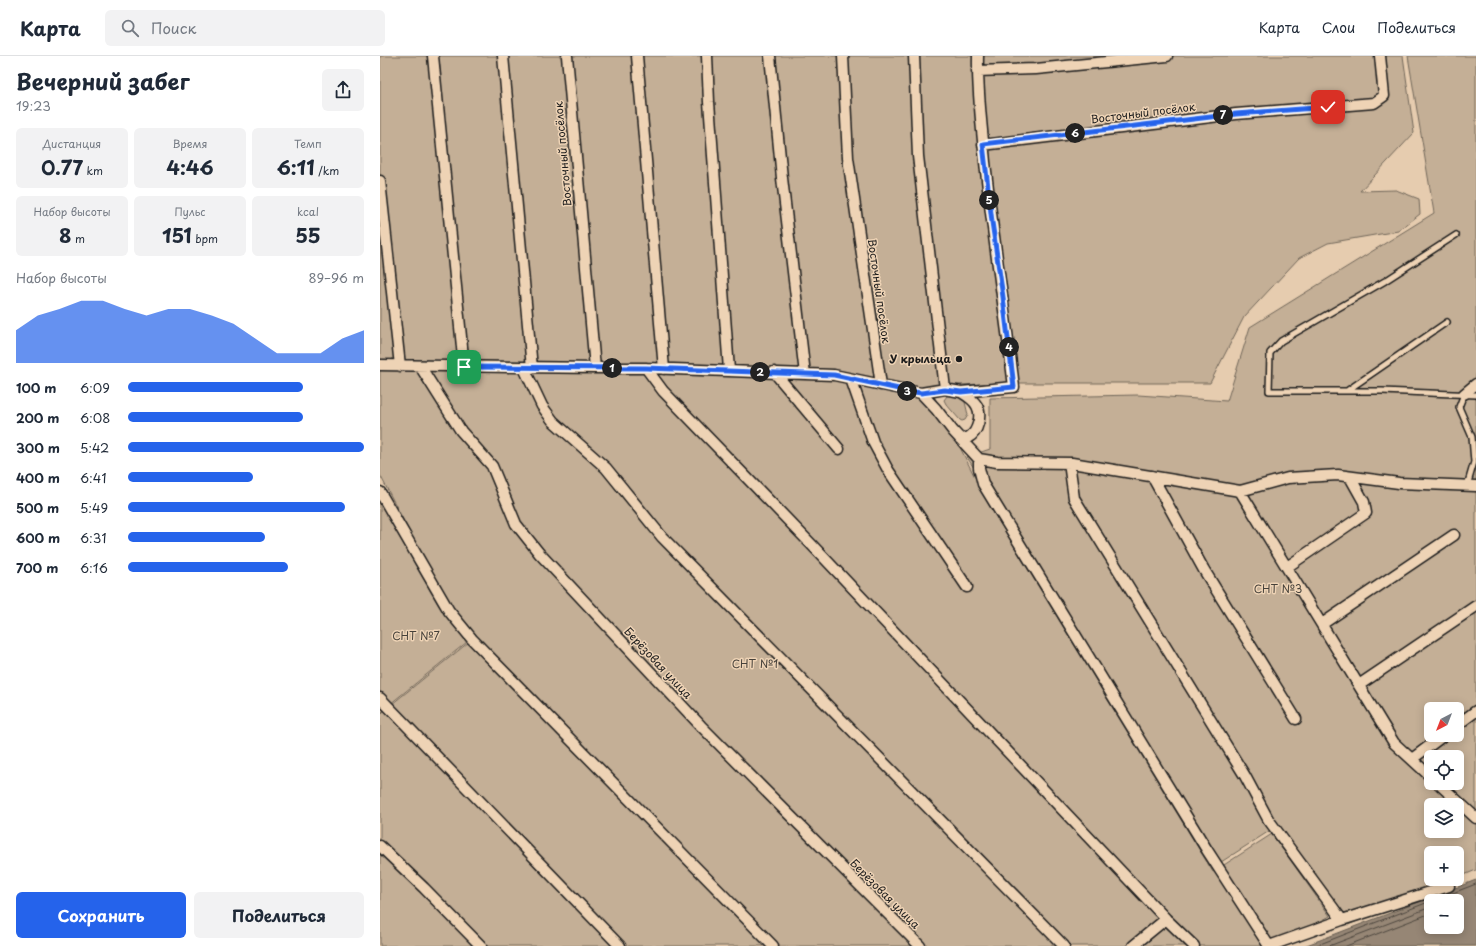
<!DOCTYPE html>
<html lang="ru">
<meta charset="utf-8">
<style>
:root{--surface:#fff;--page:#f2f2f3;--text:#1f2937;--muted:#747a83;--line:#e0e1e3;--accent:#2563eb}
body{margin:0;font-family:"Playpen Sans",sans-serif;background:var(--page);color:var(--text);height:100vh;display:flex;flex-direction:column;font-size:15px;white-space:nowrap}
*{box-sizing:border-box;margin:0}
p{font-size:13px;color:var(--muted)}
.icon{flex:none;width:22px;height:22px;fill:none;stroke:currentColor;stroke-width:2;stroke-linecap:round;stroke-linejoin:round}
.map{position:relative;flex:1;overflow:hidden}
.panel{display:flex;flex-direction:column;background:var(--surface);width:380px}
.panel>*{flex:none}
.needle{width:26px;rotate:222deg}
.buttons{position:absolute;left:1044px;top:646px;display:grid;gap:8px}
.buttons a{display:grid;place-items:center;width:40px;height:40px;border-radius:6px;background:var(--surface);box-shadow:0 2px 10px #0003;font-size:20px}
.pin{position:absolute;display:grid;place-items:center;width:34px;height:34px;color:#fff;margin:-17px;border-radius:8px;box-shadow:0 2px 6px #0006}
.km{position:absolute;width:20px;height:20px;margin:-10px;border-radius:50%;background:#222;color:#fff;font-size:11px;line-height:20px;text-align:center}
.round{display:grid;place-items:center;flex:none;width:42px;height:42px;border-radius:6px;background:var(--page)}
.headline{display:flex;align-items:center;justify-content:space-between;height:68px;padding:0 16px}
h1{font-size:22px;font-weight:700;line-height:30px}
.figures{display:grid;grid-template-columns:repeat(3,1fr);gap:6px;height:68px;padding:4px 16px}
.figures div{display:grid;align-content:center;border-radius:6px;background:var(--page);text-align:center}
.figures b{font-size:20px;font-weight:700}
.figures small{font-size:11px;font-weight:400}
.figures p{font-size:11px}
.chart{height:112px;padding:8px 16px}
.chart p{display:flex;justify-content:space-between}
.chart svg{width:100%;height:72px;margin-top:4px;fill:var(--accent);opacity:.7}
.primary-button{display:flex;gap:8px;margin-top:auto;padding:8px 16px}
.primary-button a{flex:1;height:46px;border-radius:6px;background:var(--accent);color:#fff;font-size:16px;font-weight:700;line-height:46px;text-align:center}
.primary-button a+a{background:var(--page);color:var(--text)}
ul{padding:0 16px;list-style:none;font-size:13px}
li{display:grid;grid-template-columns:64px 48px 1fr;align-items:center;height:30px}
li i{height:10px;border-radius:5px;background:var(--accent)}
header{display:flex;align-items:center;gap:24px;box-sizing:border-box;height:56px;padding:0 20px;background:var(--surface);border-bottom:1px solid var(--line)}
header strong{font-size:19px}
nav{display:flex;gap:22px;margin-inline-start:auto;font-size:14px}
.search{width:280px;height:36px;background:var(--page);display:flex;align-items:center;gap:10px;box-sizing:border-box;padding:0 14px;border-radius:6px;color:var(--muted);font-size:15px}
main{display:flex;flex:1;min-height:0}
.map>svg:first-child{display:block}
</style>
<header>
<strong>Карта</strong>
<div class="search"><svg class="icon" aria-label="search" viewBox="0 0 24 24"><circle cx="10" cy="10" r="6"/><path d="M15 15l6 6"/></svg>Поиск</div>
<nav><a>Карта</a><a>Слои</a><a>Поделиться</a></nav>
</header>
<main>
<section class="panel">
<div class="headline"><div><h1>Вечерний забег</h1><p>19:23</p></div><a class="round"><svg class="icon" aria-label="share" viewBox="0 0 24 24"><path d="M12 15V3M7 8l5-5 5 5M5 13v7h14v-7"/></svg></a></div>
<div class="figures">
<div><p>Дистанция</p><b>0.77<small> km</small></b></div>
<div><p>Время</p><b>4:46</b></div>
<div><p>Темп</p><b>6:11<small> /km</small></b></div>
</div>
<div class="figures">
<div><p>Набор высоты</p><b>8<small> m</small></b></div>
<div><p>Пульс</p><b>151<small> bpm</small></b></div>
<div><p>kcal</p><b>55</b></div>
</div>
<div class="chart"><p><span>Набор высоты</span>89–96 m</p>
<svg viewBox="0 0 160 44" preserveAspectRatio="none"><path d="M0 44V24L10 15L20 11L30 6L40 6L50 11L60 15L70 11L80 11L90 15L100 20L110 29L120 38L130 38L140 38L150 29L160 24V44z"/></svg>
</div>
<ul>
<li><b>100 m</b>6:09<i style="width:74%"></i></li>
<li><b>200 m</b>6:08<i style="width:74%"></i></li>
<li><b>300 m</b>5:42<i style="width:100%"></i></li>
<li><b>400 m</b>6:41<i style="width:53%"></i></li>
<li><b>500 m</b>5:49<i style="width:92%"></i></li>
<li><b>600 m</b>6:31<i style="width:58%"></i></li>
<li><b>700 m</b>6:16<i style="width:68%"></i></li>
</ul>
<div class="primary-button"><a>Сохранить</a><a>Поделиться</a></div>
</section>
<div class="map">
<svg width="1096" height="890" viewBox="0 0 1096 890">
<rect width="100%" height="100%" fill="#e6ccaf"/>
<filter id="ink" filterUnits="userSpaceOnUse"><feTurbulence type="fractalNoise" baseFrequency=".025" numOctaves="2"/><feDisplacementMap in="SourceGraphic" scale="8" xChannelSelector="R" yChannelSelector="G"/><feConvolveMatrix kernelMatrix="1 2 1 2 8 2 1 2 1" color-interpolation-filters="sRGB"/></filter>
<g filter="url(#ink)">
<path fill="#c4af96" stroke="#706659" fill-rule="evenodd" d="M 0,0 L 1023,0 L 1034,77 L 980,135 L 1016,134 L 1039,143 L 1040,158 L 1018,175 L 948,187 L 919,202 L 864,261 L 830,327 L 630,327 L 549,330 L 610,451 L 833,816 L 892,778 L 950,860 L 896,890 L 0,890 L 0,659 L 7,652 L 94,582 L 70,554 L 0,419 Z
M 1028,0 L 1096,0 L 1096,814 L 1077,822 L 1077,797 L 1051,797 L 1051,823 L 1075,823 L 968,869 L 894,772 L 838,808 L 587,401 L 610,393 L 610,342 L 758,339 L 847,345 L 870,271 L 1054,157 ZM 1051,653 L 1077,653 L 1077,679 L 1051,679 ZM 1051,701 L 1077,701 L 1077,727 L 1051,727 ZM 1051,749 L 1077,749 L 1077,775 L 1051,775 Z
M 567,340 L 576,340 L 585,346 L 588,359 L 585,364 L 582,365 L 580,364 L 566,348 L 564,344 Z
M 0,447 L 59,550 L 87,586 L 10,648 L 0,658 Z"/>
<path fill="#968674" stroke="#655c51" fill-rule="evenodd" d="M 1096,824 L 1096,890 L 924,890 L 940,884 ZM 1051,845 L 1077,845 L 1077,871 L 1051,871 Z"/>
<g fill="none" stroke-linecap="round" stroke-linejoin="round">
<path stroke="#4d463f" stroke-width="1" d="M 1052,845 L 1096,828
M 935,890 L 1051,845
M 949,890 L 1051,851
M 966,890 L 1051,857"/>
<g stroke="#1c1c1c" stroke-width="8">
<path id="lane" d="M 1076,179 L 1005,225 L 901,285 L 890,297 L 889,335 L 1002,335 L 1096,339
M 968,334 L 1067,266
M 1084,338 L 1079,351 L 1092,381 L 1094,406 L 1087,430"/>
</g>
<g stroke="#1c1c1c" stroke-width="13">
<path id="street" d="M 53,0 L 84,311
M 123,0 L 152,312
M 187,0 L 215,312
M 257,0 L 284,313
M 327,0 L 329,46 L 349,314
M 390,0 L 402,122 L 425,318
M 463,0 L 468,102 L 501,329
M 534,0 L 538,100 L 565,333 L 541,337
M 597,15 L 656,13 L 787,0
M 603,89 L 856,58 L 994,47 L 1004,40 L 1000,0
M 0,125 L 20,310
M 0,309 L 215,312 L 266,312 L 454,319 L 541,337 L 556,353 L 573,375 L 599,403 L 617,406 L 692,407 L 860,435 L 908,422 L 958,419 L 1019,427 L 1096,430
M 40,310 L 81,375 L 112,410 L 136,468 L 159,497 L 321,670 L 540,890
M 144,312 L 162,350 L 173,365 L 226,412 L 282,481 L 684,890
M 266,312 L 283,335 L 431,488 L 786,863 L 814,890
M 394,316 L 459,393
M 471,323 L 493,386 L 508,414 L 587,531
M 565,333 L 581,336 L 634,331 C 625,256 613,181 605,106 C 602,71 597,35 598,0
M 1084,338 L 1096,328
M 580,383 C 583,383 586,383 589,381 C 598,376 602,359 597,350 C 594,344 586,339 581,336
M 599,403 L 599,412 L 603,428 L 827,794 L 889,890
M 689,407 L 694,442 L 865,720 L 888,763 L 962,864
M 772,420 L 824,514 L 916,663
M 860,435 L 1014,687 L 1051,721
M 0,436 L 69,555 L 92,583 L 393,890
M 907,511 L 986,457 L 984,446 L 970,421
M 942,568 L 1074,479
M 979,629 L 1096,550
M 0,642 L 240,890
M 1077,669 L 1096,655
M 1032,703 L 1064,679
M 1058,727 L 1096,762
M 0,790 L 44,832 L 101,890
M 753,890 L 786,863
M 889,890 L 962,864 L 1069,830"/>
</g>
<use href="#lane" stroke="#eed3b5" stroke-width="5"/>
<use href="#street" stroke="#eed3b5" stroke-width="10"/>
</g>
</g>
<g fill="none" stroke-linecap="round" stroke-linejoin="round" filter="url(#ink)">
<g stroke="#fff" stroke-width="8">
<path id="route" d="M 84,311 L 266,312 L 454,319 L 528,335 L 541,337 L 565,334 L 581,336 L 634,331 L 623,241 L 612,166 L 603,88 L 856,58 L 948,51"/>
</g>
<use href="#route" stroke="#2563eb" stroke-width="5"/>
</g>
<circle fill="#1c1c1c" stroke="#eed3b5" stroke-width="1.5" cx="579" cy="303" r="4"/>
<g text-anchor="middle" stroke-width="3" stroke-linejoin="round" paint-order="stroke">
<g font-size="11" fill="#1c1c1c" stroke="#eed3b5">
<text transform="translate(763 57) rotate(-7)" y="4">Восточный посёлок</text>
<text transform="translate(183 98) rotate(-95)" y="4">Восточный посёлок</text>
<text transform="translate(499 235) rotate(82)" y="4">Восточный посёлок</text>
<text transform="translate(278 607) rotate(47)" y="4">Берёзовая улица</text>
<text transform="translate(505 838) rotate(45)" y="4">Берёзовая улица</text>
</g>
<g font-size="11" font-weight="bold" fill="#1c1c1c" stroke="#eed3b5" text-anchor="end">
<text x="571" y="307">У крыльца</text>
</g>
<g font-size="11" fill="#46413a" stroke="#eed3b5">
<text x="898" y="537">СНТ №3</text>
<text x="36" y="584">СНТ №7</text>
<text x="375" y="612">СНТ №1</text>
</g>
</g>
</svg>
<div class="buttons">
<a><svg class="needle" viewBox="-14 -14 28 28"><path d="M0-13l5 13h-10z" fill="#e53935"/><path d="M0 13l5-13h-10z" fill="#747a83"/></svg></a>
<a><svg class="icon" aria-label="locate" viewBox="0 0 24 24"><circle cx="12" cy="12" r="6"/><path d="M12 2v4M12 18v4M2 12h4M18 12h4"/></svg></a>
<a><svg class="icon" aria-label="layers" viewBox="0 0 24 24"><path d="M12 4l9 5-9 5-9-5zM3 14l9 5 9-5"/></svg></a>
<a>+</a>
<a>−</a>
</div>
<div class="pin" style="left:84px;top:311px;background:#1e9e55"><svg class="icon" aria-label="arrive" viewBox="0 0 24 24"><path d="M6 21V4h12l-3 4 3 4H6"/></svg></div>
<div class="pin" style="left:948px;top:51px;background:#d93025"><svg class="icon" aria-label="check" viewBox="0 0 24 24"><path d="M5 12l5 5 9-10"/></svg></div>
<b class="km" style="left:232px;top:312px">1</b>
<b class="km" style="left:380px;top:316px">2</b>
<b class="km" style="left:527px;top:335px">3</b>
<b class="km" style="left:629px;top:291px">4</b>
<b class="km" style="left:609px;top:144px">5</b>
<b class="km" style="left:695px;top:77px">6</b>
<b class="km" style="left:843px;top:59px">7</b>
</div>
</main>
